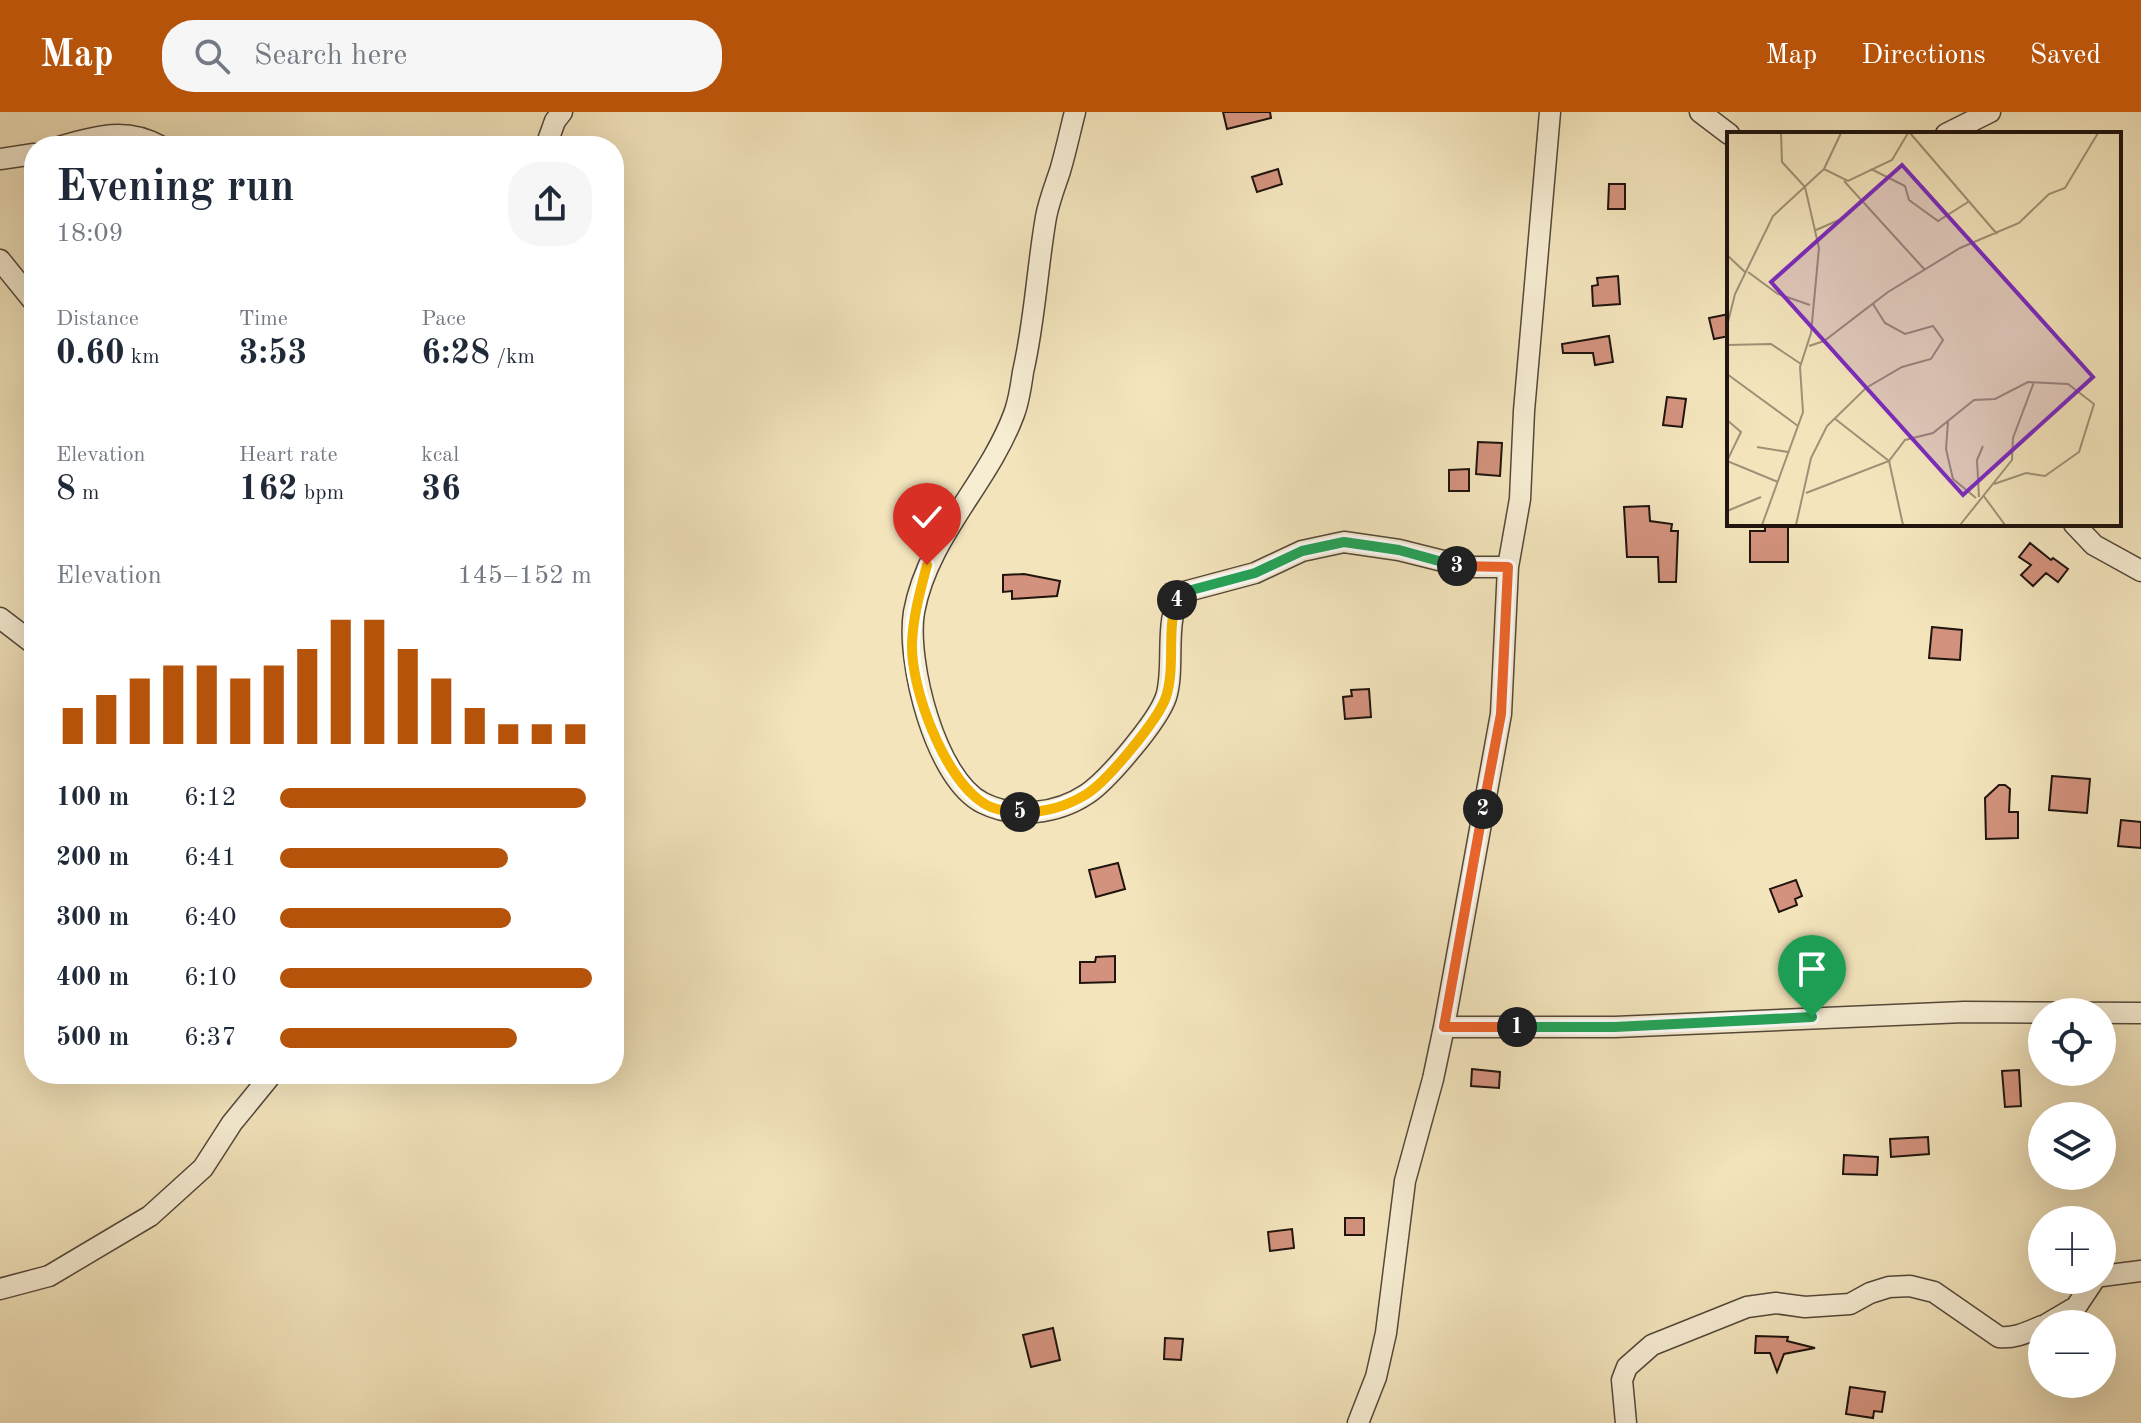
<!DOCTYPE html>
<meta charset="utf-8">
<style>
:root{--surface:#fff;--page:#f6f6f7;--text:#1f2937;--muted:#747a83;--accent:#b45309}
body{margin:0;font-family:"Old Standard TT",serif;background:var(--page);color:var(--text);height:100vh;display:flex;flex-direction:column;font-size:30px;white-space:nowrap}
*{box-sizing:border-box;margin:0}
p{font-size:26px;color:var(--muted)}
.icon{flex:none;width:44px;height:44px;fill:none;stroke:currentColor;stroke-width:2;stroke-linecap:round;stroke-linejoin:round}
.map{position:relative;flex:1;overflow:hidden}
.panel{position:absolute;left:24px;top:24px;width:600px;height:948px;display:flex;flex-direction:column;background:var(--surface);border-radius:32px;box-shadow:0 8px 32px #0002}
.panel>*{flex:none}
.fabs{position:absolute;left:2028px;top:886px;display:grid;gap:16px}
.fabs a{display:grid;place-items:center;width:88px;height:88px;border-radius:50%;background:var(--surface);box-shadow:0 8px 32px #0002;font-size:40px}
.pin{position:absolute;display:grid;place-items:center;width:68px;height:68px;color:#fff;margin:-82px -34px;border-radius:50% 50% 50% 0;rotate:-45deg;box-shadow:0 0 8px #0007}
.pin .icon{rotate:45deg}
.km{position:absolute;width:40px;height:40px;margin:-20px;border-radius:50%;background:#222;color:#fff;font-size:22px;line-height:40px;text-align:center}
.round{display:grid;place-items:center;flex:none;width:84px;height:84px;border-radius:32px;background:var(--page)}
.head{display:flex;align-items:center;justify-content:space-between;height:136px;padding:0 32px}
h1{font-size:44px;font-weight:700;line-height:60px}
.stats{display:grid;grid-template-columns:repeat(3,1fr);gap:12px;height:136px;padding:8px 32px}
.stats div{display:grid;align-content:center}
.stats b{font-size:34px;font-weight:700}
.stats small{font-size:22px;font-weight:400}
.stats p{font-size:22px}
.chart{height:224px;padding:16px 32px}
.chart p{display:flex;justify-content:space-between}
.chart svg{width:100%;height:144px;margin-top:8px;stroke:var(--accent);stroke-width:6}
ul{padding:0 32px;list-style:none;font-size:26px}
li{display:grid;grid-template-columns:128px 96px 1fr;align-items:center;height:60px}
li i{height:20px;border-radius:10px;background:var(--accent)}
header{display:flex;align-items:center;gap:48px;box-sizing:border-box;height:112px;padding:0 40px;background:var(--accent);color:#fff}
header strong{font-size:38px}
nav{display:flex;gap:44px;margin-inline-start:auto;font-size:28px}
.search{width:560px;height:72px;background:var(--page);display:flex;align-items:center;gap:20px;box-sizing:border-box;padding:0 28px;border-radius:32px;color:var(--muted);font-size:30px}
.map>svg:first-child{display:block}
</style>
<header>
<strong>Map</strong>
<div class="search"><svg class="icon" aria-label="search" viewBox="0 0 24 24"><circle cx="10" cy="10" r="6"/><path d="M15 15l6 6"/></svg>Search here</div>
<nav><a>Map</a><a>Directions</a><a>Saved</a></nav>
</header>
<div class="map">
<svg width="2141" height="1311" viewBox="0 0 2141 1311">
<rect width="100%" height="100%" fill="#f3e4bc"/>
<filter id="stains"><feTurbulence type="fractalNoise" baseFrequency=".0025" numOctaves="4"/><feColorMatrix values="0 0 0 0 .2 0 0 0 0 .09 0 0 0 0 .02 0 0 0 .5 -.17"/></filter>
<radialGradient id="worn" r=".72"><stop offset=".6" stop-color="#630" stop-opacity="0"/><stop offset="1" stop-color="#630" stop-opacity=".3"/></radialGradient>
<path fill="#d3927d" stroke="#1f140e" stroke-width="2" d="M 1223,0 L 1270,0 L 1271,6 L 1227,17 Z
M 1278,57 L 1282,72 L 1257,80 L 1252,65 Z
M 1609,72 L 1625,72 L 1625,97 L 1608,97 Z
M 1618,164 L 1620,192 L 1593,194 L 1592,174 L 1598,173 L 1597,166 Z
M 1729,202 L 1729,224 L 1714,227 L 1709,206 Z
M 1609,224 L 1613,250 L 1595,253 L 1593,241 L 1563,241 L 1562,232 Z
M 1667,285 L 1686,287 L 1682,315 L 1663,313 Z
M 1478,330 L 1502,331 L 1500,364 L 1476,362 Z
M 1469,357 L 1469,379 L 1449,379 L 1449,358 Z
M 1649,394 L 1650,409 L 1672,412 L 1671,419 L 1678,419 L 1676,470 L 1659,470 L 1658,445 L 1627,445 L 1624,395 Z
M 1765,413 L 1788,413 L 1788,450 L 1750,450 L 1750,419 L 1765,419 Z
M 2030,431 L 2051,448 L 2053,446 L 2068,457 L 2058,470 L 2046,461 L 2033,474 L 2021,463 L 2031,453 L 2019,445 Z
M 1024,462 L 1060,469 L 1057,484 L 1012,487 L 1012,479 L 1003,480 L 1003,463 Z
M 1932,515 L 1962,518 L 1960,548 L 1929,546 Z
M 1369,577 L 1371,605 L 1345,607 L 1343,585 L 1352,584 L 1351,578 Z
M 2052,664 L 2090,667 L 2087,701 L 2049,698 Z
M 1999,673 L 2005,673 L 2010,677 L 2009,700 L 2018,700 L 2018,726 L 1986,727 L 1985,686 Z
M 2121,708 L 2141,710 L 2141,736 L 2118,734 Z
M 1118,751 L 1125,777 L 1096,785 L 1089,758 Z
M 1796,768 L 1802,784 L 1795,787 L 1797,793 L 1779,800 L 1770,777 Z
M 1115,844 L 1115,870 L 1080,871 L 1080,850 L 1095,850 L 1096,845 Z
M 1472,957 L 1500,960 L 1499,976 L 1471,974 Z
M 2019,958 L 2021,994 L 2005,995 L 2002,959 Z
M 1928,1025 L 1929,1042 L 1891,1045 L 1890,1027 Z
M 1844,1043 L 1878,1045 L 1877,1063 L 1843,1062 Z
M 1345,1106 L 1364,1106 L 1364,1123 L 1345,1123 Z
M 1292,1117 L 1294,1136 L 1270,1139 L 1268,1120 Z
M 1053,1216 L 1060,1248 L 1031,1255 L 1023,1223 Z
M 1756,1224 L 1788,1225 L 1787,1229 L 1815,1236 L 1784,1242 L 1777,1260 L 1770,1241 L 1755,1241 Z
M 1165,1226 L 1183,1227 L 1181,1248 L 1164,1247 Z
M 1850,1275 L 1885,1280 L 1882,1300 L 1874,1299 L 1873,1306 L 1846,1302 Z"/>
<g fill="none" stroke-linecap="round" stroke-linejoin="round">
<g stroke="#54483a" stroke-width="23">
<path id="minor" d="M 1075,0 C 1070,19 1066,39 1060,59 C 1055,74 1049,89 1046,105 C 1037,157 1035,208 1023,260 C 1021,274 1019,289 1014,302 C 988,372 928,424 914,500 C 906,549 935,667 983,691 C 1015,707 1057,702 1087,682 C 1108,668 1158,609 1166,585 C 1176,554 1162,503 1184,480 L 1255,461 L 1302,439 L 1344,430 L 1399,438 L 1467,455 L 1508,455
M 1700,0 L 1729,22
M 1946,22 L 1990,0
M 62,34 C 96,24 127,15 160,34
M 546,34 L 555,9 L 562,0
M 0,47 L 34,42
M 0,148 L 34,190
M 2074,412 L 2094,433 L 2141,459
M 0,506 L 34,532
M 1444,915 L 1615,915 L 1964,900 L 2141,901
M 2102,1164 L 2141,1159
M 0,1177 L 49,1164 L 150,1104 L 203,1056 L 232,1011 L 272,962
M 2047,1212 L 2076,1195 L 2094,1168
M 1358,1311 L 1376,1265 L 1386,1221 L 1405,1069 L 1433,967 L 1444,915 L 1501,602 L 1508,455 L 1520,387 L 1524,299 L 1550,0
M 1626,1311 L 1622,1268 L 1627,1255 L 1652,1233 L 1747,1195 L 1776,1191 L 1805,1195 L 1850,1192 L 1870,1181 L 1889,1175 L 1910,1174 L 1934,1180 L 1999,1225 C 2014,1227 2028,1220 2042,1214"/>
</g>
<use href="#minor" stroke="#f7edd3" stroke-width="20"/>
</g>
<g fill="none" stroke-linecap="round" stroke-linejoin="round">
<g stroke="#fff" stroke-width="16">
<path id="split-1" d="M 1517,915 L 1615,915 L 1812,905"/>
</g>
<g stroke="#fff" stroke-width="16">
<path id="split-2" d="M 1483,697 L 1444,915 L 1517,915"/>
</g>
<g stroke="#fff" stroke-width="16">
<path id="split-3" d="M 1457,454 L 1508,455 L 1501,602 L 1483,697"/>
</g>
<g stroke="#fff" stroke-width="16">
<path id="split-4" d="M 1177,488 L 1184,480 L 1255,461 L 1302,439 L 1344,430 L 1399,438 L 1457,454"/>
</g>
<g stroke="#fff" stroke-width="16">
<path id="split-5" d="M 1020,700 C 1043,701 1065,695 1085,683 C 1106,671 1158,608 1166,585 C 1176,554 1166,518 1177,488"/>
</g>
<g stroke="#fff" stroke-width="16">
<path id="split-6" d="M 927,453 C 920,480 913,504 912,532 C 911,577 943,661 979,688 C 990,697 1007,700 1020,700"/>
</g>
<use href="#split-1" stroke="#22a559" stroke-width="10"/>
<use href="#split-2" stroke="#f0652b" stroke-width="10"/>
<use href="#split-3" stroke="#f0652b" stroke-width="10"/>
<use href="#split-4" stroke="#22a559" stroke-width="10"/>
<use href="#split-5" stroke="#f5b400" stroke-width="10"/>
<use href="#split-6" stroke="#f5b400" stroke-width="10"/>
</g>
<g transform="translate(1727 20)">
<rect width="394" height="394" fill="#f3e4bc"/>
<path fill="none" stroke="#9e9176" stroke-width="2" d="M 183,1 L 270,102M 97,37 L 114,1M 144,37 L 178,54 L 182,68 L 211,89 L 241,70M 117,49 L 198,138M 89,98 L 112,88M 0,123 L 19,141M 21,140 L 51,162 L 83,173M 0,194 L 8,162 L 46,84 L 97,37 L 121,49 L 165,28 L 181,1M 0,213 L 44,212 L 74,232M 82,214 L 97,209 L 161,160 L 233,116 L 292,91 L 322,62 L 338,56 L 371,1M 0,242 L 71,294M 0,288 L 14,300 L 0,329 L 51,350M 221,290 L 219,317 L 226,347 L 249,366M 30,315 L 61,320M 79,361 L 162,329 L 107,286M 256,363 L 278,393M 252,365 L 250,328 L 256,314M 0,379 L 34,365M 35,393 L 76,280 L 73,235 L 84,201 L 92,116 L 78,55 L 55,30 L 54,1M 69,393 L 84,326 L 100,294 L 139,256 L 175,235 L 204,227 L 216,208 L 206,194 L 178,202 L 158,191 L 146,172M 176,393 L 162,329 L 178,308 L 206,301 L 247,268 L 268,267 L 301,250 L 341,252 L 367,272 L 352,320 L 318,344 L 299,341 L 267,352M 233,393 L 285,328 L 286,306 L 307,250"/>
<path fill="#7b2cbf" fill-opacity="0.15" stroke="#7b2cbf" stroke-width="4" d="M 175,33 L 366,245 L 236,363 L 44,150 Z"/>
<rect width="394" height="394" fill="none" stroke="#1f140e" stroke-width="4"/>
</g>
<rect width="100%" height="100%" filter="url(#stains)"/>
<rect width="100%" height="100%" fill="url(#worn)"/>
</svg>
<div class="fabs">
<a><svg class="icon" aria-label="locate" viewBox="0 0 24 24"><circle cx="12" cy="12" r="6"/><path d="M12 2v4M12 18v4M2 12h4M18 12h4"/></svg></a>
<a><svg class="icon" aria-label="layers" viewBox="0 0 24 24"><path d="M12 4l9 5-9 5-9-5zM3 14l9 5 9-5"/></svg></a>
<a>+</a>
<a>−</a>
</div>
<div class="pin" style="left:1812px;top:905px;background:#1e9e55"><svg class="icon" aria-label="arrive" viewBox="0 0 24 24"><path d="M6 21V4h12l-3 4 3 4H6"/></svg></div>
<div class="pin" style="left:927px;top:453px;background:#d93025"><svg class="icon" aria-label="check" viewBox="0 0 24 24"><path d="M5 12l5 5 9-10"/></svg></div>
<b class="km" style="left:1517px;top:915px">1</b>
<b class="km" style="left:1483px;top:697px">2</b>
<b class="km" style="left:1457px;top:454px">3</b>
<b class="km" style="left:1177px;top:488px">4</b>
<b class="km" style="left:1020px;top:700px">5</b>
<section class="panel">
<div class="head"><div><h1>Evening run</h1><p>18:09</p></div><a class="round"><svg class="icon" aria-label="share" viewBox="0 0 24 24"><path d="M12 15V3M7 8l5-5 5 5M5 13v7h14v-7"/></svg></a></div>
<div class="stats">
<div><p>Distance</p><b>0.60<small> km</small></b></div>
<div><p>Time</p><b>3:53</b></div>
<div><p>Pace</p><b>6:28<small> /km</small></b></div>
</div>
<div class="stats">
<div><p>Elevation</p><b>8<small> m</small></b></div>
<div><p>Heart rate</p><b>162<small> bpm</small></b></div>
<div><p>kcal</p><b>36</b></div>
</div>
<div class="chart"><p><span>Elevation</span>145–152 m</p>
<svg viewBox="0 0 160 44" preserveAspectRatio="none"><path d="M5 44V33M15 44V29M25 44V24M35 44V20M45 44V20M55 44V24M65 44V20M75 44V15M85 44V6M95 44V6M105 44V15M115 44V24M125 44V33M135 44V38M145 44V38M155 44V38"/></svg>
</div>
<ul>
<li><b>100 m</b>6:12<i style="width:98%"></i></li>
<li><b>200 m</b>6:41<i style="width:73%"></i></li>
<li><b>300 m</b>6:40<i style="width:74%"></i></li>
<li><b>400 m</b>6:10<i style="width:100%"></i></li>
<li><b>500 m</b>6:37<i style="width:76%"></i></li>
</ul>
</section>
</div>
